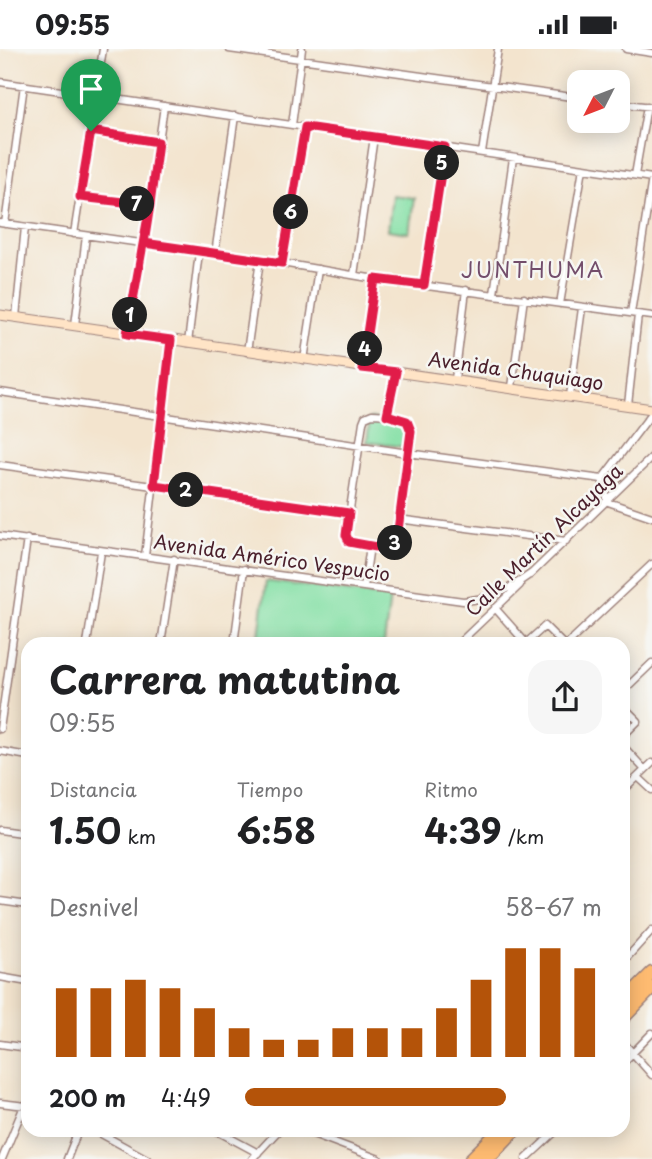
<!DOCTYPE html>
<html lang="es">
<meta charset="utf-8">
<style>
:root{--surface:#fff;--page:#f6f6f6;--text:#202124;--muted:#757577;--accent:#b45309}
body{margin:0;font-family:"Playpen Sans",sans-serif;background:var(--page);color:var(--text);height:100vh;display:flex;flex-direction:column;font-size:26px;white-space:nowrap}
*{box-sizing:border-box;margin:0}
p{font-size:23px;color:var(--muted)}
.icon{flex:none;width:38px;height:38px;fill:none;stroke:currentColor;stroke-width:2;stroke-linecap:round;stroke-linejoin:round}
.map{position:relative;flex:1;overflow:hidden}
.drawer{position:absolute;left:21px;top:588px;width:609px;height:500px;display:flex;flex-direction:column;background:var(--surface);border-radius:21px;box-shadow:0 4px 18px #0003}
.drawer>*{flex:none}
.needle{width:46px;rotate:228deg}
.buttons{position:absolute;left:567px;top:21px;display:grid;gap:14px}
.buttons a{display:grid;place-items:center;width:63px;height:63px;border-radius:14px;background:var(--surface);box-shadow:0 4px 18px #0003;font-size:35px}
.pin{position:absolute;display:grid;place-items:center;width:60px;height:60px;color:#fff;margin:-72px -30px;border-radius:50% 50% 50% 0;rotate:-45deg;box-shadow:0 0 7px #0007}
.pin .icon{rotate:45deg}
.km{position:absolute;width:35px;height:35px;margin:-18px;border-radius:50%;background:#222;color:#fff;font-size:19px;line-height:35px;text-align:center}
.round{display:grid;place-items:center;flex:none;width:74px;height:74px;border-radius:21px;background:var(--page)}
.summary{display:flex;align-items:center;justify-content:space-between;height:119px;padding:0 28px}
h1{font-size:38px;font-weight:700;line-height:52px}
.stats{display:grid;grid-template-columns:repeat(3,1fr);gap:10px;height:119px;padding:7px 28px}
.stats div{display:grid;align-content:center}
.stats b{font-size:35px;font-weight:700}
.stats small{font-size:19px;font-weight:400}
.stats p{font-size:19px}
.chart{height:196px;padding:14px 28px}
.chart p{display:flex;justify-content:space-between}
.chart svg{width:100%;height:126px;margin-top:7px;stroke:var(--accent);stroke-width:6}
ul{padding:0 28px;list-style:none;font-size:23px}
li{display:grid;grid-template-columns:112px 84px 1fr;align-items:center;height:52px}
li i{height:18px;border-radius:9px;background:var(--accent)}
.status{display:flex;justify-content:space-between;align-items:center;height:49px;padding:0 35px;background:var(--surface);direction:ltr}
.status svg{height:19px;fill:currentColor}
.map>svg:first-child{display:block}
</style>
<div class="status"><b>09:55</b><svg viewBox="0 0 49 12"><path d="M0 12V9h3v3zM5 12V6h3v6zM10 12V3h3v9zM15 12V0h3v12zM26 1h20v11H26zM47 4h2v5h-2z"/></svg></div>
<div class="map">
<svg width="652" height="1110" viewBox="0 0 652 1110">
<rect width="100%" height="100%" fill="#f6f6f2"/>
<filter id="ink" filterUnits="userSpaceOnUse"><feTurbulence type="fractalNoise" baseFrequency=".0143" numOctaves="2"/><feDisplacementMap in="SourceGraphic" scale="14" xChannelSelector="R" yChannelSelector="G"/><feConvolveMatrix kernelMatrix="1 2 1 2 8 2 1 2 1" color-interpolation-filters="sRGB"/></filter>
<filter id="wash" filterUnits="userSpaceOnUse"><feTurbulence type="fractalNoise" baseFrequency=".00686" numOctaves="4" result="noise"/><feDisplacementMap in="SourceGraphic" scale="28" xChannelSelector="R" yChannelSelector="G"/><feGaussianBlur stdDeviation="1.57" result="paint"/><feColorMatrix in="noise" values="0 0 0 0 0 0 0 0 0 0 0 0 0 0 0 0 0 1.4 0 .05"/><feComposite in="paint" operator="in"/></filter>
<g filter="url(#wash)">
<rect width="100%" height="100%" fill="#f3e4ce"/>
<path fill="#85e0a6" stroke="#688068" stroke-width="2" d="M 392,146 L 414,149 L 409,184 L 388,181 Z
M 370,369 L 406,374 L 403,398 L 367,393 Z
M 266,532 L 390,548 L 384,595 L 258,595 Z"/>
</g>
<g filter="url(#ink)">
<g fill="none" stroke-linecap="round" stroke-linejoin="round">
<g stroke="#9e827c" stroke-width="9">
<path id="street" d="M 229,0 L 579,49
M 626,0 L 652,4
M 0,33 L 652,129
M 618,54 L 652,58
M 292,76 L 302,0
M 91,82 L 158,93
M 482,104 L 498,0
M 635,126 L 647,57
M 81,148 L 150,156
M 0,174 L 282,214 L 375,230 L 652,267
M 5,175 L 24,36
M 74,185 L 103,0
M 215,205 L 235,67
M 282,214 L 305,78
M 354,226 L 374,88
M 424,236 L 445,98
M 494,245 L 513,109
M 560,255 L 583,119
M 631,264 L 652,129
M 16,268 L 25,178
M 75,276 L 86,187
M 127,285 L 150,156 L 164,57
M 188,294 L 199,203
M 247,303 L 260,211
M 304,311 L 318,220
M 362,319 L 375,230
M 455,330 L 466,241
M 512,338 L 524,249
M 0,343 L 408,404 L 602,430 L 608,453 L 652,468
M 570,347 L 582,259
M 628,356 L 638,266
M 372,365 C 388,366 406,365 411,381 L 397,489 L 392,498 L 387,500 L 352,494 L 346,487 L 363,373 L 365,368 Z
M 387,366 L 396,323
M 0,416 L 349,464
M 602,430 L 652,364
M 398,470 L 566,492
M 0,487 L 463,552 C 491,550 510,540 532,524
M 145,507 L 171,291
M 530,526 L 652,408
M 364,538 L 370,497
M 495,559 L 526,594
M 87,595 L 101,503
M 161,595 L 174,510
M 234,595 L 244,520
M 458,595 L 520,536
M 525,595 L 545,577 L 563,595
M 567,595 L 652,515
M 623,642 L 652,614
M 623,657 L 638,672 L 623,687
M 0,680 L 27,490
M 623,697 L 645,721
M 0,702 L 28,707
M 638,728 L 652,741
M 623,742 L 652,714
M 0,781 L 28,785
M 0,852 L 28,856
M 623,913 L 652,881
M 0,928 L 28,933
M 623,993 L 652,1026
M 0,995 L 28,999
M 623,1014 L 652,984
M 0,1054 L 26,1057
M 96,1082 L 147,1110
M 217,1082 L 258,1104
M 305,1082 L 379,1110
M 2,1110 L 24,1057
M 67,1110 L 78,1082
M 252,1110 L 278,1082
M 526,1110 L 556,1082"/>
</g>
<g stroke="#9e827c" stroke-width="11">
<path id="secondary" d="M 0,266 L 652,360"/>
</g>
<g stroke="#9e827c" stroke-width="15">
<path id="highway" d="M 623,953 L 652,924
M 623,969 L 652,939
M 471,1110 L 499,1082
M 487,1110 L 514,1082"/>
</g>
<use href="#street" stroke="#fff" stroke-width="6"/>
<use href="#secondary" stroke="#ffe4c6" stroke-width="9"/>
<use href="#highway" stroke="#febb71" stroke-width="12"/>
</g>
</g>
<g fill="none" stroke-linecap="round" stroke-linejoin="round" filter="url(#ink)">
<g stroke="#fff" stroke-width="14">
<path id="route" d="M 91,82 L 158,93 L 150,156 L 127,285 L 171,291 L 154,436 L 349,464 L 346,486 L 349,493 L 387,500 L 392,498 L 397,489 L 411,382 L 407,372 L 387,366 L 396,323 L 362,319 L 375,230 L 424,236 L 445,98 L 305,78 L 282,214 L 144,194 L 150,156 L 80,148 L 91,82"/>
</g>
<use href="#route" stroke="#e11d48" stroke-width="9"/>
</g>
<g text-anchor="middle" stroke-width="5" stroke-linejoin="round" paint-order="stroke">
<g font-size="19" fill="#4a1f2b" stroke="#f6f6f2">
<text transform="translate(516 322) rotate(8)" y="7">Avenida Chuquiago</text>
<text transform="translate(544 491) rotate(-44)" y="7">Calle Martín Alcayaga</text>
<text transform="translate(272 509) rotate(8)" y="7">Avenida Américo Vespucio</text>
</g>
<g font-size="21" letter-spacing="2" fill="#734d6b" stroke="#f6f6f2">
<text x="533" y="229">JUNTHUMA</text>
</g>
</g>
</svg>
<div class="buttons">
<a><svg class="needle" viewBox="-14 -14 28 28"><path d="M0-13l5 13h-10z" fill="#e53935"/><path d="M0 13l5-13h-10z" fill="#757577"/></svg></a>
</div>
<div class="pin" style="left:91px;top:82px;background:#1e9e55"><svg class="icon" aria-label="arrive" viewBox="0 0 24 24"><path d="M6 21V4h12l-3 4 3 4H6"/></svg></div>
<b class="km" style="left:130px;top:266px">1</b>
<b class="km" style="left:186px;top:441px">2</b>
<b class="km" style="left:395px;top:494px">3</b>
<b class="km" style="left:365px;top:300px">4</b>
<b class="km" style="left:442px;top:114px">5</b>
<b class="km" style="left:291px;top:163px">6</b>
<b class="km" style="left:137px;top:155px">7</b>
<section class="drawer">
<div class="summary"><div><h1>Carrera matutina</h1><p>09:55</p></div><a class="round"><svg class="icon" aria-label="share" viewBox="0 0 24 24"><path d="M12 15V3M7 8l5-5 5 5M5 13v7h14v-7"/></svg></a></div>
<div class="stats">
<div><p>Distancia</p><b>1.50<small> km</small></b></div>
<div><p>Tiempo</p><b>6:58</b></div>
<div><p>Ritmo</p><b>4:39<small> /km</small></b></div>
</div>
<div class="chart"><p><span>Desnivel</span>58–67 m</p>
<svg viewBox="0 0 160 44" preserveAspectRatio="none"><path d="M5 44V20M15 44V20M25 44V17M35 44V20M45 44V27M55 44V34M65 44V38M75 44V38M85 44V34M95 44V34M105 44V34M115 44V27M125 44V17M135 44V6M145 44V6M155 44V13"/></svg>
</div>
<ul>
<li><b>200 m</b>4:49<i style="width:73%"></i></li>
</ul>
</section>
</div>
